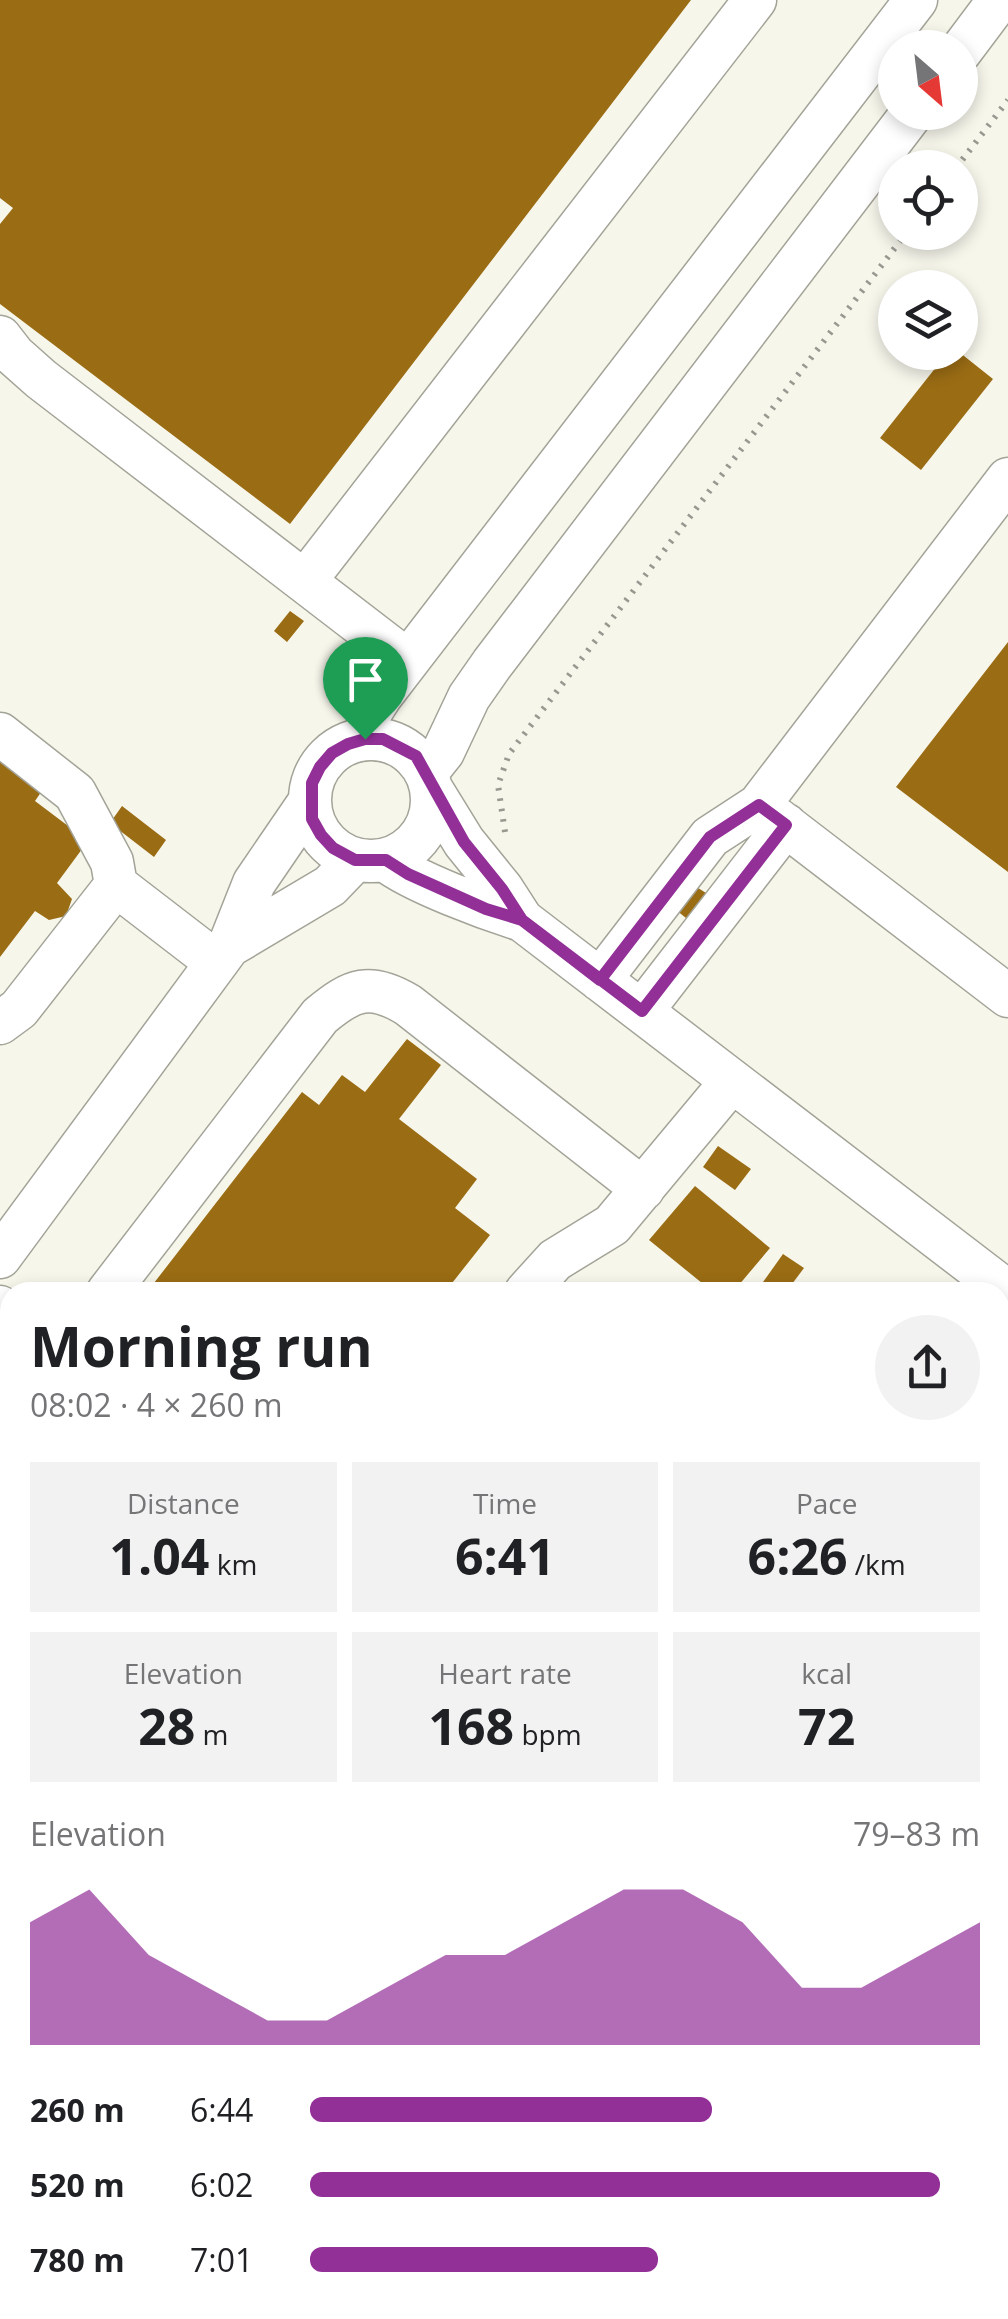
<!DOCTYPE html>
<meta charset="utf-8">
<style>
:root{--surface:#fff;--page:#f2f2f2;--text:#202124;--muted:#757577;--accent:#923098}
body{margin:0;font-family:"Open Sans",sans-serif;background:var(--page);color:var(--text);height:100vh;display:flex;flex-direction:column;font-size:38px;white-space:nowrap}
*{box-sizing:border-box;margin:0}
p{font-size:32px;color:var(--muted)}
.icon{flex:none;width:55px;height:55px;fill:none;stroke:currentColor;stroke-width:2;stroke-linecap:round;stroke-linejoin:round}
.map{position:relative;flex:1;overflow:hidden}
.side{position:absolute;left:0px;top:1282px;width:1010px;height:1038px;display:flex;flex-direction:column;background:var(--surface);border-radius:30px 30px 0 0;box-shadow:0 5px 15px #0003}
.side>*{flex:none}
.needle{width:65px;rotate:152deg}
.buttons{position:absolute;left:878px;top:30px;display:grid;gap:20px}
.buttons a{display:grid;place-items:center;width:100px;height:100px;border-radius:50%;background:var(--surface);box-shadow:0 5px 15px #0003;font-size:50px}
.pin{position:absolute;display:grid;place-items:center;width:85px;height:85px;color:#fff;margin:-102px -42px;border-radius:50% 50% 50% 0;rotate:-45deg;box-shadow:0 0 10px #0007}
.pin .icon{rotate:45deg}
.round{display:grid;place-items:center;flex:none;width:105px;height:105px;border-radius:52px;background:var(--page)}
.overview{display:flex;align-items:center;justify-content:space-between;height:170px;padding:0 30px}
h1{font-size:55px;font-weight:700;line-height:75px}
.figures{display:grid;grid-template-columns:repeat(3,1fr);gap:15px;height:170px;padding:10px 30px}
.figures div{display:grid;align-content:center;border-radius:0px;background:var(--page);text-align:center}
.figures b{font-size:50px;font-weight:700}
.figures small{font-size:28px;font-weight:400}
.figures p{font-size:28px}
.chart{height:280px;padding:20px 30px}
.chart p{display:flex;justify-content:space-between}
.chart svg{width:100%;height:180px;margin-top:10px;fill:var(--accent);opacity:.7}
ul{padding:0 30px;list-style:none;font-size:32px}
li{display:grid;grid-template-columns:160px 120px 1fr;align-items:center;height:75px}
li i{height:25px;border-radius:12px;background:var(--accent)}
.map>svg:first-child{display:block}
</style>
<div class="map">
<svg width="1008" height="2319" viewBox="0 0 1008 2319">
<rect width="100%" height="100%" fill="#f7f6eb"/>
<path fill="#f4d3c2" d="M 369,2310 L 731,2310 L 735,2319 L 362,2319 Z"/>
<path fill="#9a6c14" d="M 0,0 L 691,0 L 290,524 L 0,304 L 0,224 L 13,208 L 0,198 Z
M 948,352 L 959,352 L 993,379 L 921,470 L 880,438 Z
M 290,611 L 304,621 L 287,642 L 274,631 Z
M 1008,642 L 1008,872 L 896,787 Z
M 0,745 L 48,782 L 35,801 L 88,841 L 57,883 L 72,899 L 66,916 L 49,920 L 35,911 L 0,957 Z
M 122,806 L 166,840 L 154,857 L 110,823 Z
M 695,886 L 706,893 L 686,918 L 676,910 Z
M 407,1039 L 441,1065 L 399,1119 L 477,1179 L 455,1208 L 490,1235 L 445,1292 L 147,1292 L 302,1092 L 319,1105 L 342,1075 L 365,1092 Z
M 718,1146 L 751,1169 L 735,1190 L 703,1167 Z
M 695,1186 L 770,1248 L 733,1292 L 713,1292 L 649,1240 Z
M 783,1254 L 804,1268 L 786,1292 L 756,1292 Z
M 10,1469 L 10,1654 L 0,1647 L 0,1482 Z
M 0,1706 L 10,1713 L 10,1877 L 0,1891 Z
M 0,2138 L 10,2146 L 10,2310 L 231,2310 L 243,2319 L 0,2319 Z"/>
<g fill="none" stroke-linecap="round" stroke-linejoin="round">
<g stroke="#a3a398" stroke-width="45">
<path id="minor" d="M 960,52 L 999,0
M 0,337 L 14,355 L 41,379 L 408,661
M 1008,479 L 759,805 L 1008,996
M 305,581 L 755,0
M 0,734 L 75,793 L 112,862 L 116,885 L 19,1009 L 0,1023
M310 800a61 61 0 1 1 122 0a61 61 0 1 1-122 0Z
M 365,739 L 370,713 L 381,696 L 916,0
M 427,772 L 443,752 L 469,697 L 492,664 L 913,112
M 432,790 L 464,842 L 502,889 L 522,920
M 385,860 C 413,882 487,909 522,920 L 1008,1292
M 116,885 L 216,962
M 229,946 L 254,883 L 310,801
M 600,980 L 710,837 L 759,805
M 642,1011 L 786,825
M 0,1257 L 229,946 L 330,886 L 355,860
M 108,1292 L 320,1016 C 352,989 370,982 408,1005 L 643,1189
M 526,1292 L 555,1260 L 612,1225 L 732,1081
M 0,1307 L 10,1315
M 0,1432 L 10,1419
M 0,1671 L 10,1679
M 0,1965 L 10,1952
M 0,2092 L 10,2099
M 288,2310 L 299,2319"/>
</g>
<path stroke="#989890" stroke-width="6" stroke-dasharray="2.5 8" stroke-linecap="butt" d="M 956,168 L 1008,100
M 505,832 L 498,785 L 509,754 L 907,232"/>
<use href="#minor" stroke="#fff" stroke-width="42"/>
</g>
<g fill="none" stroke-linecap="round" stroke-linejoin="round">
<g stroke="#fff" stroke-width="20">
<path id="route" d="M 365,739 L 348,744 L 332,753 L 320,767 L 312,783 L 312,819 L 321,835 L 333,848 L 355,860 L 386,860 L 408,874 L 486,909 L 522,920 L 600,980 L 710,837 L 759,805 L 786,825 L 642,1011 L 522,920 L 502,889 L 464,842 L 416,756 L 383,739 L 365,739"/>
</g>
<use href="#route" stroke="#923098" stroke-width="12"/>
</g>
</svg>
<div class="buttons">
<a><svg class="needle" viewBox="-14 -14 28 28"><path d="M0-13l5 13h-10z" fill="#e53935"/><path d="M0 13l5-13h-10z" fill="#757577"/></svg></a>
<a><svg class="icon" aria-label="locate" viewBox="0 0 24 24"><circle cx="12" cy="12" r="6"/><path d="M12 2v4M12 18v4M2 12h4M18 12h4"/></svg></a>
<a><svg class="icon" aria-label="layers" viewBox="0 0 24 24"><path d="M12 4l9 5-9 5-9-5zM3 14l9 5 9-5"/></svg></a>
</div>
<div class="pin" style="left:365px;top:739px;background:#1e9e55"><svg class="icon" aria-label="arrive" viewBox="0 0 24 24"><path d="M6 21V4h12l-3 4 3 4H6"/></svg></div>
<section class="side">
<div class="overview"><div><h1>Morning run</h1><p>08:02 · 4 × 260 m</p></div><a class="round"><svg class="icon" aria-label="share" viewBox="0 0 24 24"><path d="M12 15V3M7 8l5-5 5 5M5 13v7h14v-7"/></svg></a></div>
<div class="figures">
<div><p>Distance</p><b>1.04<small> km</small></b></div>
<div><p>Time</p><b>6:41</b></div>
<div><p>Pace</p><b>6:26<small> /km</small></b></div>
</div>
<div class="figures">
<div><p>Elevation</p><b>28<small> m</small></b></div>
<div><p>Heart rate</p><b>168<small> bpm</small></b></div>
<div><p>kcal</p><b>72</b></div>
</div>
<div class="chart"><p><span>Elevation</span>79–83 m</p>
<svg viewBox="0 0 160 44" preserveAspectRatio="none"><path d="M0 44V14L10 6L20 22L30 30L40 38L50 38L60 30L70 22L80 22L90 14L100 6L110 6L120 14L130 30L140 30L150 22L160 14V44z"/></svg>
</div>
<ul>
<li><b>260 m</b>6:44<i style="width:60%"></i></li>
<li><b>520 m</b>6:02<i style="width:94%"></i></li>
<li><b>780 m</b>7:01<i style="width:52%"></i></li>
</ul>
</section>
</div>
